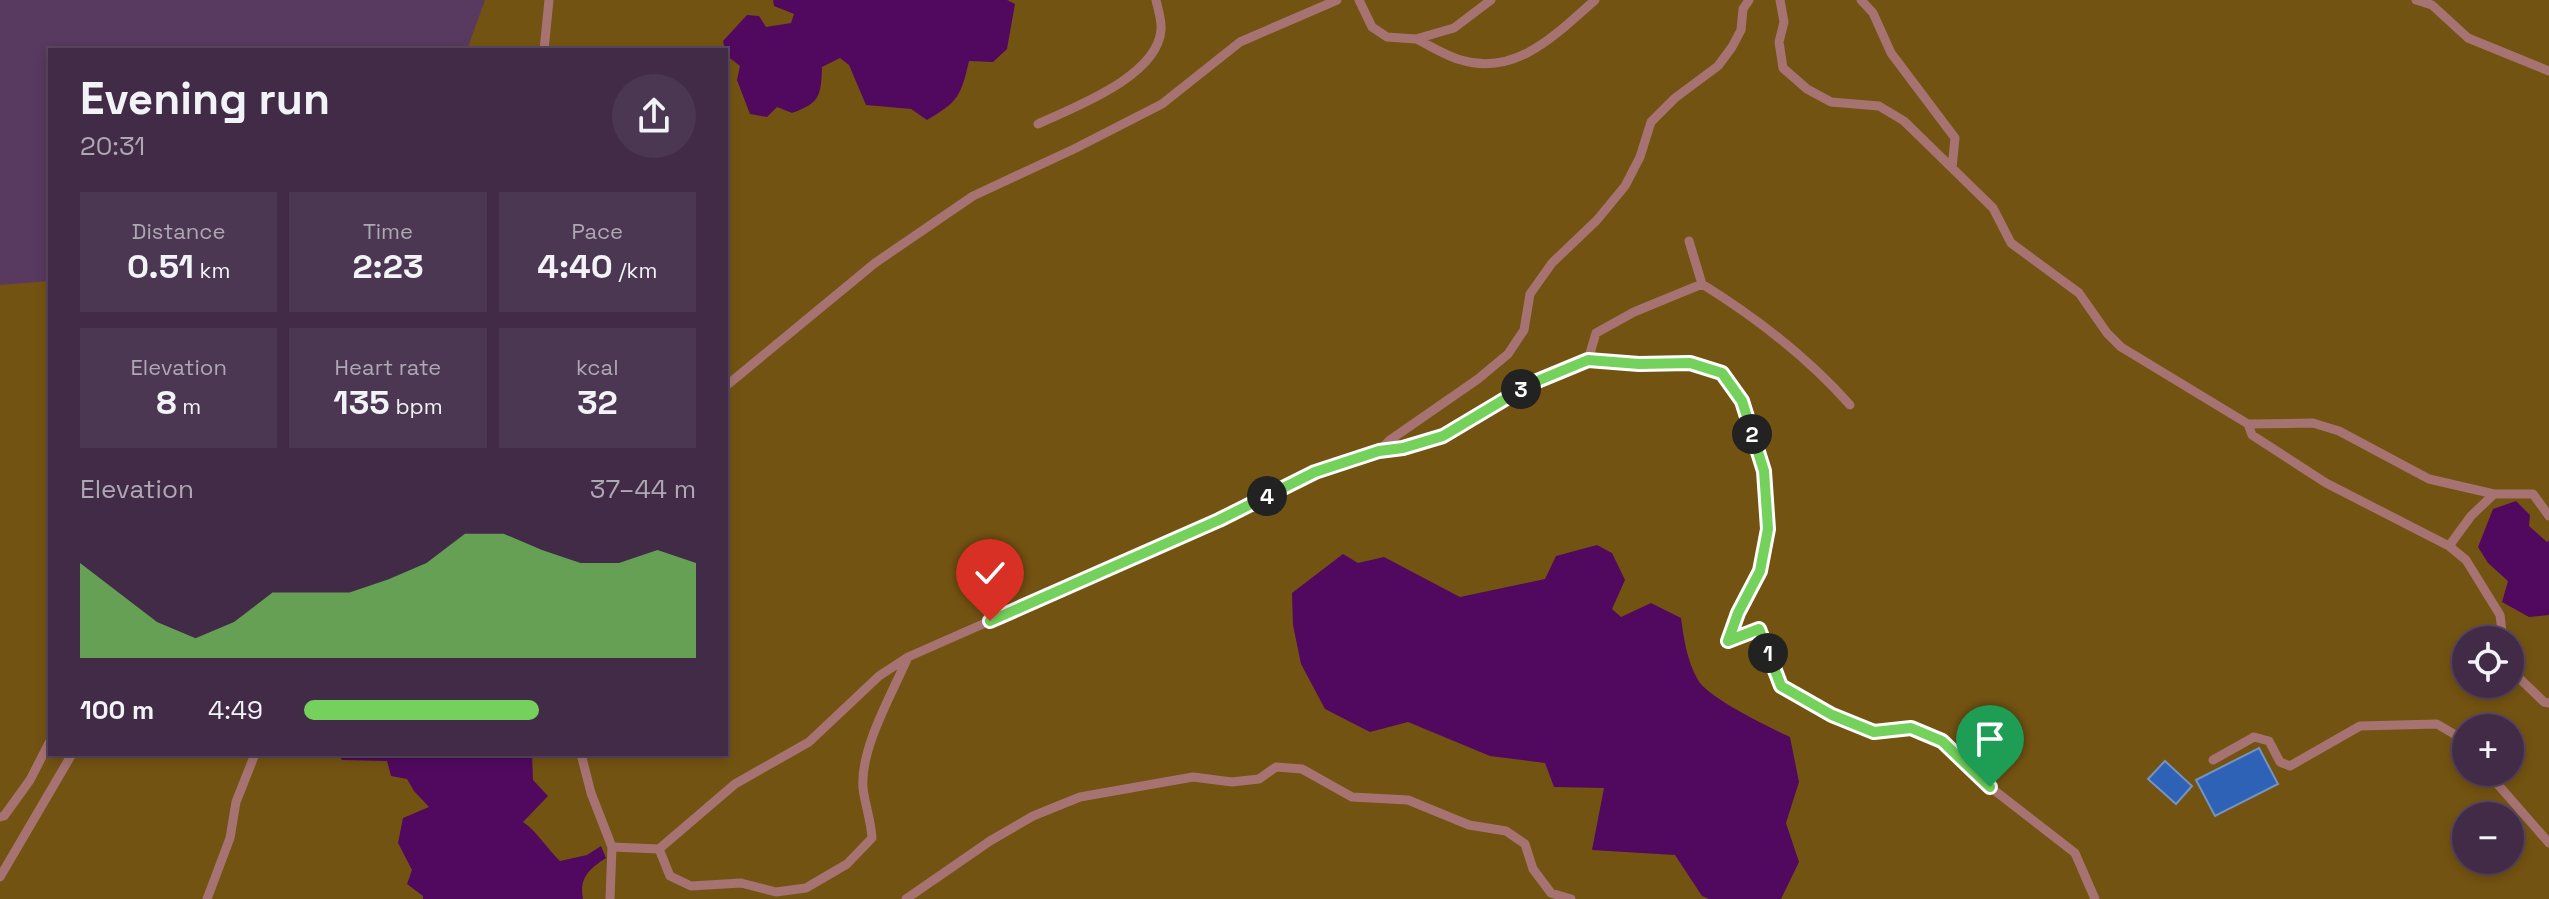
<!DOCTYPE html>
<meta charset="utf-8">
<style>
:root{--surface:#422b47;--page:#4c3752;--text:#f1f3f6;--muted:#aea7b4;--line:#5a4760;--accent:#74d25c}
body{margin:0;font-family:"Space Grotesk",sans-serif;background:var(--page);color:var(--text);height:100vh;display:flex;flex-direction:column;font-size:30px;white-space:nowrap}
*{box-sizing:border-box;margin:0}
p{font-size:26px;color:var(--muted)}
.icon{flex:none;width:44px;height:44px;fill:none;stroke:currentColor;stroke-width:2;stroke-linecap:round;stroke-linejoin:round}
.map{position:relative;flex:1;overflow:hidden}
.panel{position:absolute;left:48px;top:48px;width:680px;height:708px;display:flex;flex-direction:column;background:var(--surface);border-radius:0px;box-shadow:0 4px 12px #0003,0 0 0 2px var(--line)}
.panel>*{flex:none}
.tools{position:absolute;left:2452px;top:626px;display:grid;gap:16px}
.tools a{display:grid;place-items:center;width:72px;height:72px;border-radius:50%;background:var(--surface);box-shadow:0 4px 12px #0003,0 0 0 2px var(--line);font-size:40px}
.pin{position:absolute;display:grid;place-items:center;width:68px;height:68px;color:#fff;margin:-82px -34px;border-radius:50% 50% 50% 0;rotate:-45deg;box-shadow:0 0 8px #0007}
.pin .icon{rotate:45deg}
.km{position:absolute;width:40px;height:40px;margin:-20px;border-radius:50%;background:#222;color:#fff;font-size:22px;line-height:40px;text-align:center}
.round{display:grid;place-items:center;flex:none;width:84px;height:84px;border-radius:42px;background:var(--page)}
.headline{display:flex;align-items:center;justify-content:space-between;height:136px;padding:0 32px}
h1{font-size:44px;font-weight:800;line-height:60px}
.metrics{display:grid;grid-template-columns:repeat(3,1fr);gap:12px;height:136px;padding:8px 32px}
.metrics div{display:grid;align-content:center;border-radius:0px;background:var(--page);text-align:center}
.metrics b{font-size:34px;font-weight:800}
.metrics small{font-size:22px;font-weight:400}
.metrics p{font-size:22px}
.chart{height:224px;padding:16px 32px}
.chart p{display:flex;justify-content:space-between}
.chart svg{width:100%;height:144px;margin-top:8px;fill:var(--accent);opacity:.7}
ul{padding:0 32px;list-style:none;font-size:26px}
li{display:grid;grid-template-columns:128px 96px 1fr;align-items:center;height:60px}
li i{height:20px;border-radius:10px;background:var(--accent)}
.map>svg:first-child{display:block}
</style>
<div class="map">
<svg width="2549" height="899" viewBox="0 0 2549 899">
<rect width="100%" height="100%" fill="#58395f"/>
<path fill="#735312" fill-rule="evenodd" d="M 485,0 L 2549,0 L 2549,899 L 0,899 L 0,285 L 50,281 L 50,754 L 726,754 L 726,50 L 467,50 ZM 2466,640 L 2510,640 L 2510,684 L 2466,684 ZM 2466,728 L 2510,728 L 2510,772 L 2466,772 ZM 2466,816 L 2510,816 L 2510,860 L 2466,860 Z"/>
<path fill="#510960" d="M 773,0 L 1007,0 L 1015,4 L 1007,49 L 993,62 L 969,61 C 961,96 958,102 927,120 L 911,109 L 866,105 L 849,65 L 840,58 L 822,67 C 821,96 820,103 792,113 L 777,107 L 767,117 L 750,114 L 737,80 L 740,66 L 726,55 L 723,41 L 747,15 L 759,16 L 766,27 L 791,23 L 794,14 L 774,6 Z
M 2516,501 L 2530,515 L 2529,526 L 2547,542 L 2549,541 L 2549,615 L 2529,617 L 2502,602 L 2508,581 L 2488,563 L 2478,547 L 2493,509 Z
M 1597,545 L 1612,553 L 1625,580 L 1612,609 L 1621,617 L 1651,603 L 1681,618 C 1684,640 1687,661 1698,680 C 1708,698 1769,727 1790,737 L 1799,782 L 1786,823 L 1799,862 L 1781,899 L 1709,899 L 1702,896 L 1675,855 L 1592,850 L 1604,788 L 1554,787 L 1545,763 L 1490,756 L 1408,722 L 1370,732 L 1325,709 L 1301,664 L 1293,625 L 1292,593 L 1343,554 L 1358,563 L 1384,557 L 1460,597 L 1545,579 L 1556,556 Z
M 338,754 L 532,754 L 533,780 L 548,796 L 523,822 C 537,831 547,849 560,861 L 587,855 L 601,846 L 606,858 C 589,869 579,878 583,899 L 423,899 L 423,896 L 407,884 L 412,870 L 398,843 L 403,818 L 429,807 L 414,791 L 407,779 L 391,776 L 387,761 L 342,760 Z"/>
<path fill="#2e62b7" stroke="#7792be" stroke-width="2" d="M 2259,748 L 2278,784 L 2215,816 L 2196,780 Z
M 2165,761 L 2192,786 L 2176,804 L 2148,779 Z"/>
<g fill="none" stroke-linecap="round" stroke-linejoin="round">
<path stroke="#a67372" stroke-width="9" d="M 1359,0 L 1372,27 L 1387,37 L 1416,39 L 1454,28 L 1491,0
M 1780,0 L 1784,22 L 1779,42 L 1783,68 L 1807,89 L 1831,102 L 1879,106 L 1904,121 L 1993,208 L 2011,243 L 2079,293 L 2107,333 L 2121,347 L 2248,424 L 2252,435 L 2326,483 L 2449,546
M 1861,0 L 1873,13 L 1891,53 L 1955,138 L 1952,168
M 2416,0 L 2432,5 L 2468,38 L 2549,71
M 1416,39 C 1431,46 1446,56 1461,60 C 1517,77 1557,33 1595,0
M 544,50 L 549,0
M 1038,124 C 1074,107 1157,77 1161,30 C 1162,21 1158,9 1156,0
M 1689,241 L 1702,284
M 1588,360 L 1596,333 L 1634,312 L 1702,284 C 1757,318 1807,357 1850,405
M 726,386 L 875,263 L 973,196 L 1074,149 L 1162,104 L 1240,42 L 1337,0
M 2248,424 L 2313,423 L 2339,431 L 2429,479 L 2494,494 L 2533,494 L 2549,516
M 1381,451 L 1443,436 L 1530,384 L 1588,360 L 1639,364 L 1690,363 L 1722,373 L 1742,401 L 1764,471 L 1768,529 L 1760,571 L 1738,613 L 1728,641 L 1759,629 L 1781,686 L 1832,715 L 1874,732 L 1911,728 L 1942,741 L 1990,787 L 2075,853 L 2095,899
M 2494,494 L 2471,516 L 2449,546 L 2466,560 L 2500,615 L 2503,640
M 908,657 C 892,694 860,748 863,788 C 865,805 871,820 872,838 L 847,864 L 806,888 L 776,892 L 741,883 L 691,886 L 670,876 L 659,849 L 735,784 L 809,742 L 879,676 L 908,657 L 1219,520 L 1315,472 L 1379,451 L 1390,440 L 1478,379 L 1508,354 L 1524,330 L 1530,294 L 1552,263 L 1597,220 L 1625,186 L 1640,157 L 1651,122 L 1675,98 L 1718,66 L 1732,47 L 1741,30 L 1743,9 L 1749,0
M 2510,664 L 2517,676 L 2544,702 L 2549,703
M 581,754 L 591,793 L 612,847
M 2213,760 L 2254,737 L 2269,741 L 2280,762 L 2290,766 L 2360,726 L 2437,724 L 2459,737 L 2466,745
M 2487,772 L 2549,843
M 0,817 L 4,816 L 30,780 L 50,741
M 0,877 L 72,754
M 207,899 L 230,838 L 236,802 L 255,754
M 610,899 L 612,847 L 659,849
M 906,899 L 990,841 L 1033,816 L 1080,797 L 1193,777 L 1232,782 L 1259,779 L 1276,767 L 1302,769 L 1352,797 L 1408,800 L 1469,825 L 1506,831 L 1525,844 L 1533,869 L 1551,893 L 1571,899"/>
</g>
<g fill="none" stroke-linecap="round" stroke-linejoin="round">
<g stroke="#fff" stroke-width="16">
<path id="route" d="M 990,621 L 1219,520 L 1315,472 L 1379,451 L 1403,448 L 1443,436 L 1530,384 L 1588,360 L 1639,364 L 1690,363 L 1722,373 L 1742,401 L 1764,471 L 1768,529 L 1760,571 L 1738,613 L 1728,641 L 1759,629 L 1781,686 L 1832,715 L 1874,732 L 1911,728 L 1942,741 L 1990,787"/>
</g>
<use href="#route" stroke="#74d25c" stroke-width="10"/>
</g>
</svg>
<div class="tools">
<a><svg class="icon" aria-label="locate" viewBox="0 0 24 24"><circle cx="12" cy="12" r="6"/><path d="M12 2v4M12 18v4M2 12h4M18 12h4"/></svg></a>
<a>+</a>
<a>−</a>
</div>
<div class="pin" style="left:1990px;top:787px;background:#1e9e55"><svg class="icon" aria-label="arrive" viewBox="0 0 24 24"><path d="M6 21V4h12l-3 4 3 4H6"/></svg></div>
<div class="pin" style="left:990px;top:621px;background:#d93025"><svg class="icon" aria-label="check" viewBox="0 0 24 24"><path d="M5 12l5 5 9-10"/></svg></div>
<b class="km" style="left:1768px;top:653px">1</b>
<b class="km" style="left:1752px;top:434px">2</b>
<b class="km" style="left:1521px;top:389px">3</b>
<b class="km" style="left:1267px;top:496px">4</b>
<section class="panel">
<div class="headline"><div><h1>Evening run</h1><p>20:31</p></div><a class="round"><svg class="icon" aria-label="share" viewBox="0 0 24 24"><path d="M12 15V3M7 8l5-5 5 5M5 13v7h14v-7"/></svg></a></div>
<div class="metrics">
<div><p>Distance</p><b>0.51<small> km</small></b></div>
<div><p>Time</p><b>2:23</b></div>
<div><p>Pace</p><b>4:40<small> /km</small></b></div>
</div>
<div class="metrics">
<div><p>Elevation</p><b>8<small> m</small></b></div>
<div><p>Heart rate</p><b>135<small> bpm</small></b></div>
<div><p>kcal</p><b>32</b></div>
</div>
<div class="chart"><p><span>Elevation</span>37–44 m</p>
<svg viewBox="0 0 160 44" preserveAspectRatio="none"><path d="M0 44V15L10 24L20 33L30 38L40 33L50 24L60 24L70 24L80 20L90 15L100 6L110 6L120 11L130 15L140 15L150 11L160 15V44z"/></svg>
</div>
<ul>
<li><b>100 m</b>4:49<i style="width:60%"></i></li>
</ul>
</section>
</div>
